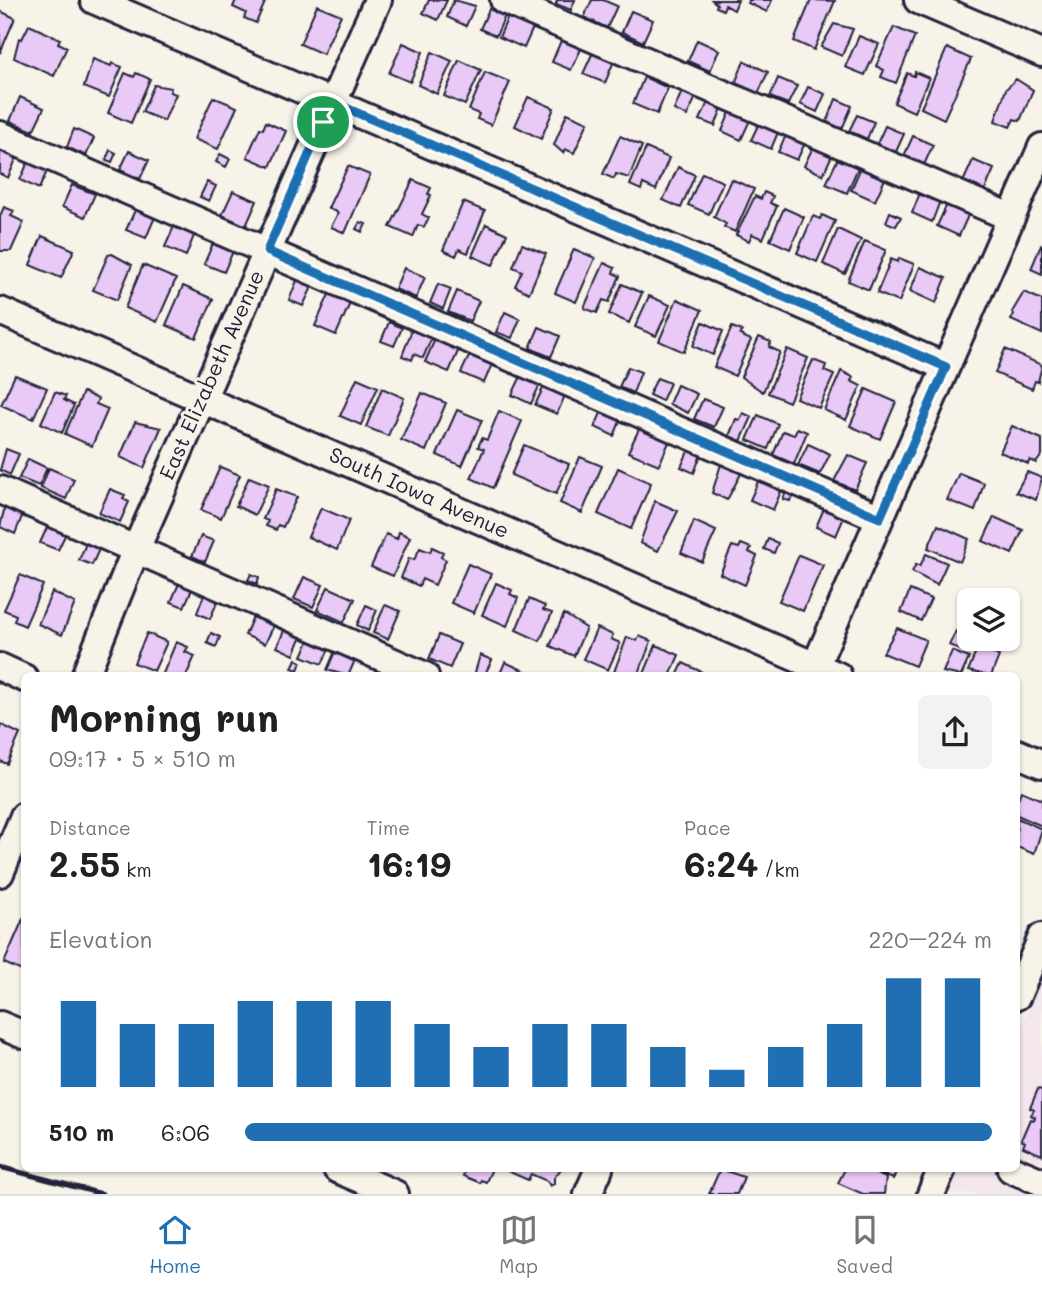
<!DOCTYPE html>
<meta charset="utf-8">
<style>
:root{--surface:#fff;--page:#f2f2f2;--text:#202124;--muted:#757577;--line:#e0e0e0;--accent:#1f6fb2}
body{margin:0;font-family:Mali,sans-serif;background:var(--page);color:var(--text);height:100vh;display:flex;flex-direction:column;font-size:26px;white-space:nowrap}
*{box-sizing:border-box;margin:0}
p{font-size:23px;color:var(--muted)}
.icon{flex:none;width:38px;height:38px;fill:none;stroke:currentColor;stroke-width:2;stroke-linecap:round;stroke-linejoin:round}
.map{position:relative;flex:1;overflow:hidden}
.sheet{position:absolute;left:21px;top:672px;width:999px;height:500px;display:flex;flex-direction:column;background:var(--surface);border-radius:10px;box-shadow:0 2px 5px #0004}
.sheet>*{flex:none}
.fabs{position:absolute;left:957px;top:588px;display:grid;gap:14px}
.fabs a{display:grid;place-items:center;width:63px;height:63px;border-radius:10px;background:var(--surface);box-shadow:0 2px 5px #0004;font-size:35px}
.pin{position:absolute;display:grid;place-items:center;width:60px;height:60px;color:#fff;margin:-30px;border:4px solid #fff;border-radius:50%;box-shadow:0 2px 7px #0007}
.round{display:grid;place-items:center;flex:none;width:74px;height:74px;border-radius:10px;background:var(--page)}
.head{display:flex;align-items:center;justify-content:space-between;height:119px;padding:0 28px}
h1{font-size:38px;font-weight:700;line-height:52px}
.metrics{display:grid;grid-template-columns:repeat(3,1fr);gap:10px;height:119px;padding:7px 28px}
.metrics div{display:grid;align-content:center}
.metrics b{font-size:35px;font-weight:700}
.metrics small{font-size:19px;font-weight:400}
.metrics p{font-size:19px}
.chart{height:196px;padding:14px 28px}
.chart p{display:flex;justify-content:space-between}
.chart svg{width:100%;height:126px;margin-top:7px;stroke:var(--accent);stroke-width:6}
ul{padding:0 28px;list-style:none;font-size:23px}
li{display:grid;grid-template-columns:112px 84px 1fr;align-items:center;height:52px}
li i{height:18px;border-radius:9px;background:var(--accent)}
.menu{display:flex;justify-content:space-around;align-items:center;height:98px;border-top:2px solid var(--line);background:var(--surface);font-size:19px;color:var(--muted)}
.menu a{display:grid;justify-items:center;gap:4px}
.menu .selected{color:var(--accent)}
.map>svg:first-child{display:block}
</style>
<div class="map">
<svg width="1042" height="1194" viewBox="0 0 1042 1194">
<rect width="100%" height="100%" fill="#f7f3e8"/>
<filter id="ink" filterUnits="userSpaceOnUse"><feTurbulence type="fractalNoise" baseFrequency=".0143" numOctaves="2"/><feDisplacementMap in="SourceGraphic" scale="14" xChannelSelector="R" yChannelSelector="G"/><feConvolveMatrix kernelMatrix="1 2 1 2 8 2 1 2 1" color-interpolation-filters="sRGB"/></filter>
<g filter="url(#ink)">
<path fill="#f3e6ec" d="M 1042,978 L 1042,1194 L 948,1194 L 959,1169 L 1017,1169 L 1017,1036 Z"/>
<path fill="#e9c9f6" stroke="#22223b" stroke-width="2" d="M 236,0 L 266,0 L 256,23 L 244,18 L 246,13 L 233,7 Z
M 429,0 L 447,0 L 438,20 L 423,13 Z
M 454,0 L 475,6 L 466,26 L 447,17 Z
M 557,0 L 575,0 L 571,10 L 556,4 Z
M 592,0 L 603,0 L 617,6 L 607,28 L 584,17 Z
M 712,0 L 738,0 L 734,10 L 725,5 L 723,10 L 716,7 L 717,4 Z
M 749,0 L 772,0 L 767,12 L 748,3 Z
M 811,0 L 835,1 L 814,50 L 794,41 Z
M 317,5 L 341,15 L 323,54 L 300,44 Z
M 489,9 L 505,16 L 496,36 L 480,29 Z
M 0,11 L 15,18 L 0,53 Z
M 631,11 L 653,20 L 643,42 L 622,32 Z
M 508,17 L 533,28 L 524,48 L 499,37 Z
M 834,24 L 853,29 L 842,56 L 821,47 Z
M 29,25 L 60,39 L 58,43 L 67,47 L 54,76 L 14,58 L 19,38 L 22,39 Z
M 894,27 L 915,36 L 896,83 L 881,77 L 884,70 L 876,66 Z
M 859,36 L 879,44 L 865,75 L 845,67 Z
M 562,38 L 582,47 L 571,70 L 552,62 Z
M 697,40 L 719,50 L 710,71 L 688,61 Z
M 403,43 L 423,52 L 410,82 L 389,73 Z
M 947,48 L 971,59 L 944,119 L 921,108 Z
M 432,52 L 452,61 L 437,94 L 418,85 Z
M 593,52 L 614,61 L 605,83 L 583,74 Z
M 93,59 L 111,66 L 112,63 L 122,67 L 109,97 L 84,87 Z
M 459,60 L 481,70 L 465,105 L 444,96 Z
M 744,61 L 768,72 L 758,94 L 735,84 Z
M 485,72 L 510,82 L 491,125 L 477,119 L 479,114 L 469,110 Z
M 915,72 L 929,78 L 914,112 L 894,103 L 907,73 L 914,76 Z
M 125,73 L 134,77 L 136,73 L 150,79 L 131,123 L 108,113 Z
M 644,77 L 668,88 L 657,114 L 633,104 Z
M 778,78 L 797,86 L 788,104 L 770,97 Z
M 1016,79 L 1033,90 L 1020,121 L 1014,119 L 1010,127 L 995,121 L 1006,89 Z
M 154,85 L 171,88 L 170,92 L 176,94 L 164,121 L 142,112 Z
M 808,87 L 825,94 L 817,112 L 800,104 Z
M 682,91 L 696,97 L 687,116 L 674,110 Z
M 20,97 L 44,108 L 33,131 L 10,121 Z
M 213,97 L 237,107 L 218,149 L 194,139 Z
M 528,97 L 554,108 L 541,139 L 515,126 Z
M 836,99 L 852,106 L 842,129 L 827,122 Z
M 708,102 L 722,108 L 715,126 L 700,120 Z
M 731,110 L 751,118 L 741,140 L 722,131 Z
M 567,113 L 588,122 L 574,153 L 565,149 L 563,153 L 554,145 Z
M 857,115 L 874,122 L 867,139 L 849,131 Z
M 760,121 L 779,130 L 771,149 L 751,140 Z
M 266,122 L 286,131 L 270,167 L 247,157 L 260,128 L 263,129 Z
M 885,126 L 904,134 L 895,154 L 876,146 Z
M 74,129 L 94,138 L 86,156 L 67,147 Z
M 787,133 L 806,141 L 797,160 L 778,152 Z
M 620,136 L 642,146 L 629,178 L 616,174 L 614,179 L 603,174 Z
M 913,136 L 933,145 L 924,165 L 904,156 Z
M 813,147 L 832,155 L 823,175 L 804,166 Z
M 646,148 L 669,158 L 656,190 L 643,184 L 641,190 L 630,185 Z
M 0,149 L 17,157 L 8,178 L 0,174 Z
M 110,150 L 116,153 L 112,162 L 106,160 Z
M 129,151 L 149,160 L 140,179 L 120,170 Z
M 220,154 L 230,159 L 226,167 L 216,162 Z
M 840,154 L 860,163 L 847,193 L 826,184 Z
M 29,160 L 48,169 L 39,189 L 20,180 Z
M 973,160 L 994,169 L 984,192 L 963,182 Z
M 348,166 L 370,175 L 345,233 L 331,227 L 338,213 L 328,208 Z
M 678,167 L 695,175 L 681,208 L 663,200 Z
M 861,167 L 885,179 L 875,201 L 851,190 Z
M 702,173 L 723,182 L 709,214 L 688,205 Z
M 731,179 L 754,189 L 735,232 L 724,227 L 726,224 L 714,217 Z
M 413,180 L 431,188 L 428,194 L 431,195 L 422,214 L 429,218 L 424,227 L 418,225 L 413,237 L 390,227 Z
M 207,182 L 216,186 L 209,201 L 200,197 Z
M 72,185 L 95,194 L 85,217 L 62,207 Z
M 233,191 L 257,201 L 246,226 L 222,215 Z
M 764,192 L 773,196 L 770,203 L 777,206 L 763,239 L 752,234 L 749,241 L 736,235 L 755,196 L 761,199 Z
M 920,193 L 940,201 L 932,222 L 912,213 Z
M 463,202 L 485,211 L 468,253 L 459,249 L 456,256 L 443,250 Z
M 948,202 L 970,211 L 959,236 L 937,226 Z
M 4,207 L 14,211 L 11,216 L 24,222 L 11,251 L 0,251 L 0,216 Z
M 136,208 L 155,217 L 146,238 L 126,230 Z
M 784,208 L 804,217 L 790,249 L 770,240 Z
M 890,212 L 901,217 L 896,226 L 886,222 Z
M 822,215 L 835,221 L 817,262 L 797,253 L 813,216 L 820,219 Z
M 360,222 L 366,224 L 362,232 L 356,229 Z
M 175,224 L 195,233 L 186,256 L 165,247 Z
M 486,224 L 507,234 L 493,265 L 472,256 Z
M 838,229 L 861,240 L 845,274 L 823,264 Z
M 42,236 L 74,250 L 61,278 L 30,265 Z
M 214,241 L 234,249 L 224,272 L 204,264 Z
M 865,241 L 886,250 L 869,290 L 848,281 Z
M 522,244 L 546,254 L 529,293 L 515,286 L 522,271 L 513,267 Z
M 1041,245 L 1042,246 L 1042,274 L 1031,269 Z
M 574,249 L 595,258 L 576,302 L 555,293 Z
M 112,254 L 132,265 L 117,300 L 93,290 L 108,255 Z
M 899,258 L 914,264 L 899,302 L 877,293 L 891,259 L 898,262 Z
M 604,263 L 615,268 L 613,273 L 620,276 L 609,302 L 603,300 L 597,313 L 584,308 Z
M 143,265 L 176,279 L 157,322 L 125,308 Z
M 920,267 L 946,278 L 936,303 L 910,291 Z
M 404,268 L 425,277 L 416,298 L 395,289 Z
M 298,278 L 313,285 L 303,306 L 289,300 Z
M 438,284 L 451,289 L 443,309 L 430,303 Z
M 622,284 L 642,293 L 629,323 L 609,314 Z
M 183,286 L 213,299 L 196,338 L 166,325 Z
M 457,291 L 479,301 L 470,321 L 448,312 Z
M 330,292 L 351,301 L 336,335 L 315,326 Z
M 1024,292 L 1042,300 L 1042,334 L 1011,320 L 1014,314 L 1012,312 Z
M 649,296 L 670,305 L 656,336 L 635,327 Z
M 677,299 L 702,310 L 684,352 L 659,341 Z
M 505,312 L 520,319 L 512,338 L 496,332 Z
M 389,322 L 402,328 L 394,346 L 381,341 Z
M 703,322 L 723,331 L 713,355 L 693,346 Z
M 413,327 L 433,335 L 423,358 L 414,354 L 412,360 L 402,356 Z
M 539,327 L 560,336 L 551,357 L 530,348 Z
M 732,327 L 742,331 L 740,335 L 751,340 L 735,376 L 714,367 Z
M 759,337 L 771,342 L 769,347 L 780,352 L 763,392 L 741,377 Z
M 435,339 L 459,349 L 449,372 L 425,362 Z
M 787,349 L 808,358 L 789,402 L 768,393 Z
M 1005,349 L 1042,365 L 1038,382 L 1035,381 L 1032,389 L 995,373 Z
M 471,352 L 493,362 L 484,383 L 461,373 Z
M 813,360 L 826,365 L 824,371 L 834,375 L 819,408 L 796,398 Z
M 628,367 L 641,372 L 633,393 L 619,387 Z
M 841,371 L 853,377 L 851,381 L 861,386 L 846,420 L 824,410 Z
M 522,374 L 541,382 L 531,404 L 512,395 Z
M 15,375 L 47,388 L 33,419 L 1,405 Z
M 357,378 L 378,387 L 361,425 L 340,416 Z
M 657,378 L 670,383 L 662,401 L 649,395 Z
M 545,384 L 566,393 L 557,414 L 535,405 Z
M 677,385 L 697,394 L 688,413 L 669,404 Z
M 382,388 L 404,398 L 388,436 L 366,427 Z
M 866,389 L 896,402 L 880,439 L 850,426 Z
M 55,392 L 66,396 L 64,400 L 74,405 L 62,433 L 41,423 Z
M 83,392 L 98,399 L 96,404 L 108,409 L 92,446 L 65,434 Z
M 422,393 L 446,403 L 426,451 L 401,440 Z
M 703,399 L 723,407 L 714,427 L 694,419 Z
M 603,408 L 622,417 L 614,436 L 595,427 Z
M 457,410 L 482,420 L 462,466 L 437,455 Z
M 499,411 L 522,421 L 493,488 L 471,478 L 484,449 L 478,447 L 482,438 L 487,440 Z
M 743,413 L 752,417 L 741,441 L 729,436 L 736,419 L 740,420 Z
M 758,415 L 778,424 L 768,449 L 747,440 Z
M 135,422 L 161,428 L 144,468 L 120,457 Z
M 1012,426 L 1042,439 L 1042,455 L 1036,463 L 1030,460 L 1028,464 L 1000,452 Z
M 640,427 L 670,440 L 659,465 L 628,452 Z
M 797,428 L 807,432 L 794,464 L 773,455 L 783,431 L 794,435 Z
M 808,444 L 830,454 L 820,474 L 798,465 Z
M 524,445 L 569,464 L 556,494 L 511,475 Z
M 690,447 L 702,452 L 694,473 L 681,467 Z
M 6,449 L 19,454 L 10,475 L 0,470 Z
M 848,455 L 867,463 L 855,490 L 834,481 Z
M 580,457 L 602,466 L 582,513 L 560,503 Z
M 28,459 L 47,468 L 39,486 L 19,478 Z
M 722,461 L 743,470 L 727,500 L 712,493 Z
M 220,467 L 240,475 L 221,518 L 201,510 Z
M 49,468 L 74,479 L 66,499 L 41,488 Z
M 618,468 L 651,483 L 631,529 L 598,514 Z
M 1027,472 L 1042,478 L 1036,500 L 1016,492 Z
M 959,473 L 984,483 L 975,511 L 947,500 Z
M 249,477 L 269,485 L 255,515 L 236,506 Z
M 760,477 L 783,487 L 773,510 L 750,500 Z
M 110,489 L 125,495 L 123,499 L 129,502 L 120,522 L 99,513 Z
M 276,489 L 297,497 L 283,527 L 278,525 L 276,530 L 266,526 L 268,521 L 263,519 Z
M 786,492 L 793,494 L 790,501 L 783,499 Z
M 655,501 L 678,511 L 658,551 L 640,543 Z
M 5,506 L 23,514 L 15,534 L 0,527 Z
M 825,506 L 845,515 L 836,536 L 816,527 Z
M 321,508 L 349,520 L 337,550 L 308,537 Z
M 994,517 L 1023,530 L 1012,554 L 983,541 Z
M 694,521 L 716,531 L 702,562 L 681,553 Z
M 49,523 L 67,531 L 58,550 L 40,543 Z
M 938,525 L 969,539 L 960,562 L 928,548 Z
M 399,532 L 410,537 L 393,576 L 371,567 L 386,534 L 397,539 Z
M 201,536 L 214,541 L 205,562 L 192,556 Z
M 768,539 L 778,543 L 774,553 L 764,549 Z
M 87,541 L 100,547 L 92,565 L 79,560 Z
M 741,544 L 751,548 L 749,552 L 757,556 L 745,585 L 720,574 L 732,546 L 739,548 Z
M 432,547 L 443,552 L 441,557 L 446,560 L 435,585 L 422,579 L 419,586 L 401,578 L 409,558 L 414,560 L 420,548 L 430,552 Z
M 926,554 L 947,563 L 937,585 L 912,572 L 916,564 L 920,566 Z
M 799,555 L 823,565 L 803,611 L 779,601 Z
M 468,564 L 491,574 L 474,613 L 451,603 Z
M 251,574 L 259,577 L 257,584 L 248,580 Z
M 20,575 L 43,585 L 25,626 L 14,621 L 16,615 L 4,610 Z
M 304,577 L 323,585 L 313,607 L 294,599 Z
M 180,581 L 193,587 L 184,607 L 171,602 Z
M 496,583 L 512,590 L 510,594 L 518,598 L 507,626 L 482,615 Z
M 328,587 L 355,599 L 344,622 L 317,610 Z
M 973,587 L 995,596 L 993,600 L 970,600 L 970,610 L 964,607 Z
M 910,590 L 931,599 L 921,621 L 901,612 Z
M 52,592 L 75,603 L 62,635 L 38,624 Z
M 205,592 L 219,598 L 210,619 L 197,613 Z
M 529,599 L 545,606 L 543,610 L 552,613 L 540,641 L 516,630 Z
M 366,605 L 377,610 L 368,631 L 357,625 Z
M 385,605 L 400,611 L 388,639 L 373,633 Z
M 254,614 L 275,623 L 265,644 L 245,635 Z
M 564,614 L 586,628 L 574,656 L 550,646 Z
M 286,626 L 303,633 L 294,655 L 277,647 Z
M 597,628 L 613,635 L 611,639 L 620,643 L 608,670 L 583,659 Z
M 897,628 L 926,640 L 915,666 L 883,653 Z
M 956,631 L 974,639 L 967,653 L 949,645 Z
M 147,633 L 167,642 L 154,671 L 134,663 Z
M 211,633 L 220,637 L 216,647 L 207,643 Z
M 439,635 L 460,644 L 450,668 L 429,659 Z
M 311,636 L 331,645 L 322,664 L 302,656 Z
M 639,636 L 651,641 L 638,676 L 614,672 L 627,637 L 637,641 Z
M 176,642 L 188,647 L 185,652 L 195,656 L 186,676 L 162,676 Z
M 656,645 L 679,655 L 670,676 L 643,676 Z
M 978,647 L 999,656 L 991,676 L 968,671 Z
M 336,649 L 356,658 L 348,676 L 327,670 Z
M 952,651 L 969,658 L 961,676 L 943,672 Z
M 480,655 L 492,660 L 484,676 L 474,676 Z
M 296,659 L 301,662 L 298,670 L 292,668 Z
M 505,662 L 527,672 L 525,676 L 499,676 Z
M 683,663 L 704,673 L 703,676 L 677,676 Z
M 0,724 L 20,734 L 7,764 L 0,761 Z
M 1021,791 L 1042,800 L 1042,826 L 1017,815 L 1017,802 Z
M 1017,818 L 1042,829 L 1034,854 L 1017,847 Z
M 23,919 L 24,920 L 24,972 L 4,963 Z
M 1038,1089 L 1042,1090 L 1042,1155 L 1023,1147 L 1025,1142 L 1021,1140 L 1030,1119 L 1034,1120 L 1035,1117 L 1031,1115 L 1034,1110 L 1030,1108 Z
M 465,1169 L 492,1169 L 486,1182 L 481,1180 L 480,1183 L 463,1176 Z
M 503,1169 L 561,1169 L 554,1178 L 554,1184 L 550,1186 L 547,1181 L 531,1174 L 528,1180 Z
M 720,1169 L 744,1177 L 737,1194 L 709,1194 Z
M 845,1169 L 865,1169 L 886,1178 L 884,1194 L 863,1194 L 838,1183 Z
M 869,1169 L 898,1169 L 893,1179 Z"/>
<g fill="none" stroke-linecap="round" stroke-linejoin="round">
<g stroke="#22223b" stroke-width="32">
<path id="minor" d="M 94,0 L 946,367
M 504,0 L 1010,217
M 918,0 L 1042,53
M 0,135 L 880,518
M 0,311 L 838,676
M 0,490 L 425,676
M 0,667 L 24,678
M 85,676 L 136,549 L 378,0
M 811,676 L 1042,147
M 1017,753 L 1042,764
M 0,873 L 24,816
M 1017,996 L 1042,937
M 0,1025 L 24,1035
M 337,1169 L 395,1194
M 1011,1169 L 1042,1182
M 588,1194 L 599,1169
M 931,1194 L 942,1169"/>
</g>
<use href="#minor" stroke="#f7f3e8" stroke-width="26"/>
<path stroke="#22223b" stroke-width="5" d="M 0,1167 L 102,1194"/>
</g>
</g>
<g fill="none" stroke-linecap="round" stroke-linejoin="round" filter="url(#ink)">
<g stroke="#fff" stroke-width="14">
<path id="route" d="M 332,102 L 946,367 L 880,518 L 267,251 Z"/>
</g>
<use href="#route" stroke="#1f6fb2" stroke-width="9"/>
</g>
<g text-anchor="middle" stroke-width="6" stroke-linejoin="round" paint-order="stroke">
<g font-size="21" fill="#22223b" stroke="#f7f3e8">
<text transform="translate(212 375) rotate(-66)" y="7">East Elizabeth Avenue</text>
<text transform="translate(419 493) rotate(24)" y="7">South Iowa Avenue</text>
</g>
</g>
</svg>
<div class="fabs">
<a><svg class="icon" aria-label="layers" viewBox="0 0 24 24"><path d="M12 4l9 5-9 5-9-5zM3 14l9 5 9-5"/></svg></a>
</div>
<div class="pin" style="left:323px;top:122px;background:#1e9e55"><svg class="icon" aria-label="arrive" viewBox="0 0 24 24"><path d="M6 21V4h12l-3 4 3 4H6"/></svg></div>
<section class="sheet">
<div class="head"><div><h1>Morning run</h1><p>09:17 · 5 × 510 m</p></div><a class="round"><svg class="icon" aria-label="share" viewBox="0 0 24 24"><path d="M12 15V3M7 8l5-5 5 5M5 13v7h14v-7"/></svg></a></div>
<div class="metrics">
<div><p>Distance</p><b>2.55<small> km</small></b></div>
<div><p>Time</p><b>16:19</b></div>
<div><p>Pace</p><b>6:24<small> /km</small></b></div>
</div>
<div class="chart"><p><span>Elevation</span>220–224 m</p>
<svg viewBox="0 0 160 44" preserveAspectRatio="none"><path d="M5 44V14M15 44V22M25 44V22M35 44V14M45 44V14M55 44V14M65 44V22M75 44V30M85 44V22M95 44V22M105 44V30M115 44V38M125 44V30M135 44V22M145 44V6M155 44V6"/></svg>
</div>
<ul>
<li><b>510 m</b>6:06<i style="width:100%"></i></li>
</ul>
</section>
</div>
<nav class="menu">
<a class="selected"><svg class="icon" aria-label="home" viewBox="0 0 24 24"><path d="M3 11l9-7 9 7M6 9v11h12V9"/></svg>Home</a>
<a><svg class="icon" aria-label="map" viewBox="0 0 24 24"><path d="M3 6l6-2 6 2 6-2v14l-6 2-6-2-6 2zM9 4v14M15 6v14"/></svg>Map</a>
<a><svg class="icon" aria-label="saved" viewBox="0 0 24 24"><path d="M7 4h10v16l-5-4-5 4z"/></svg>Saved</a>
</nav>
